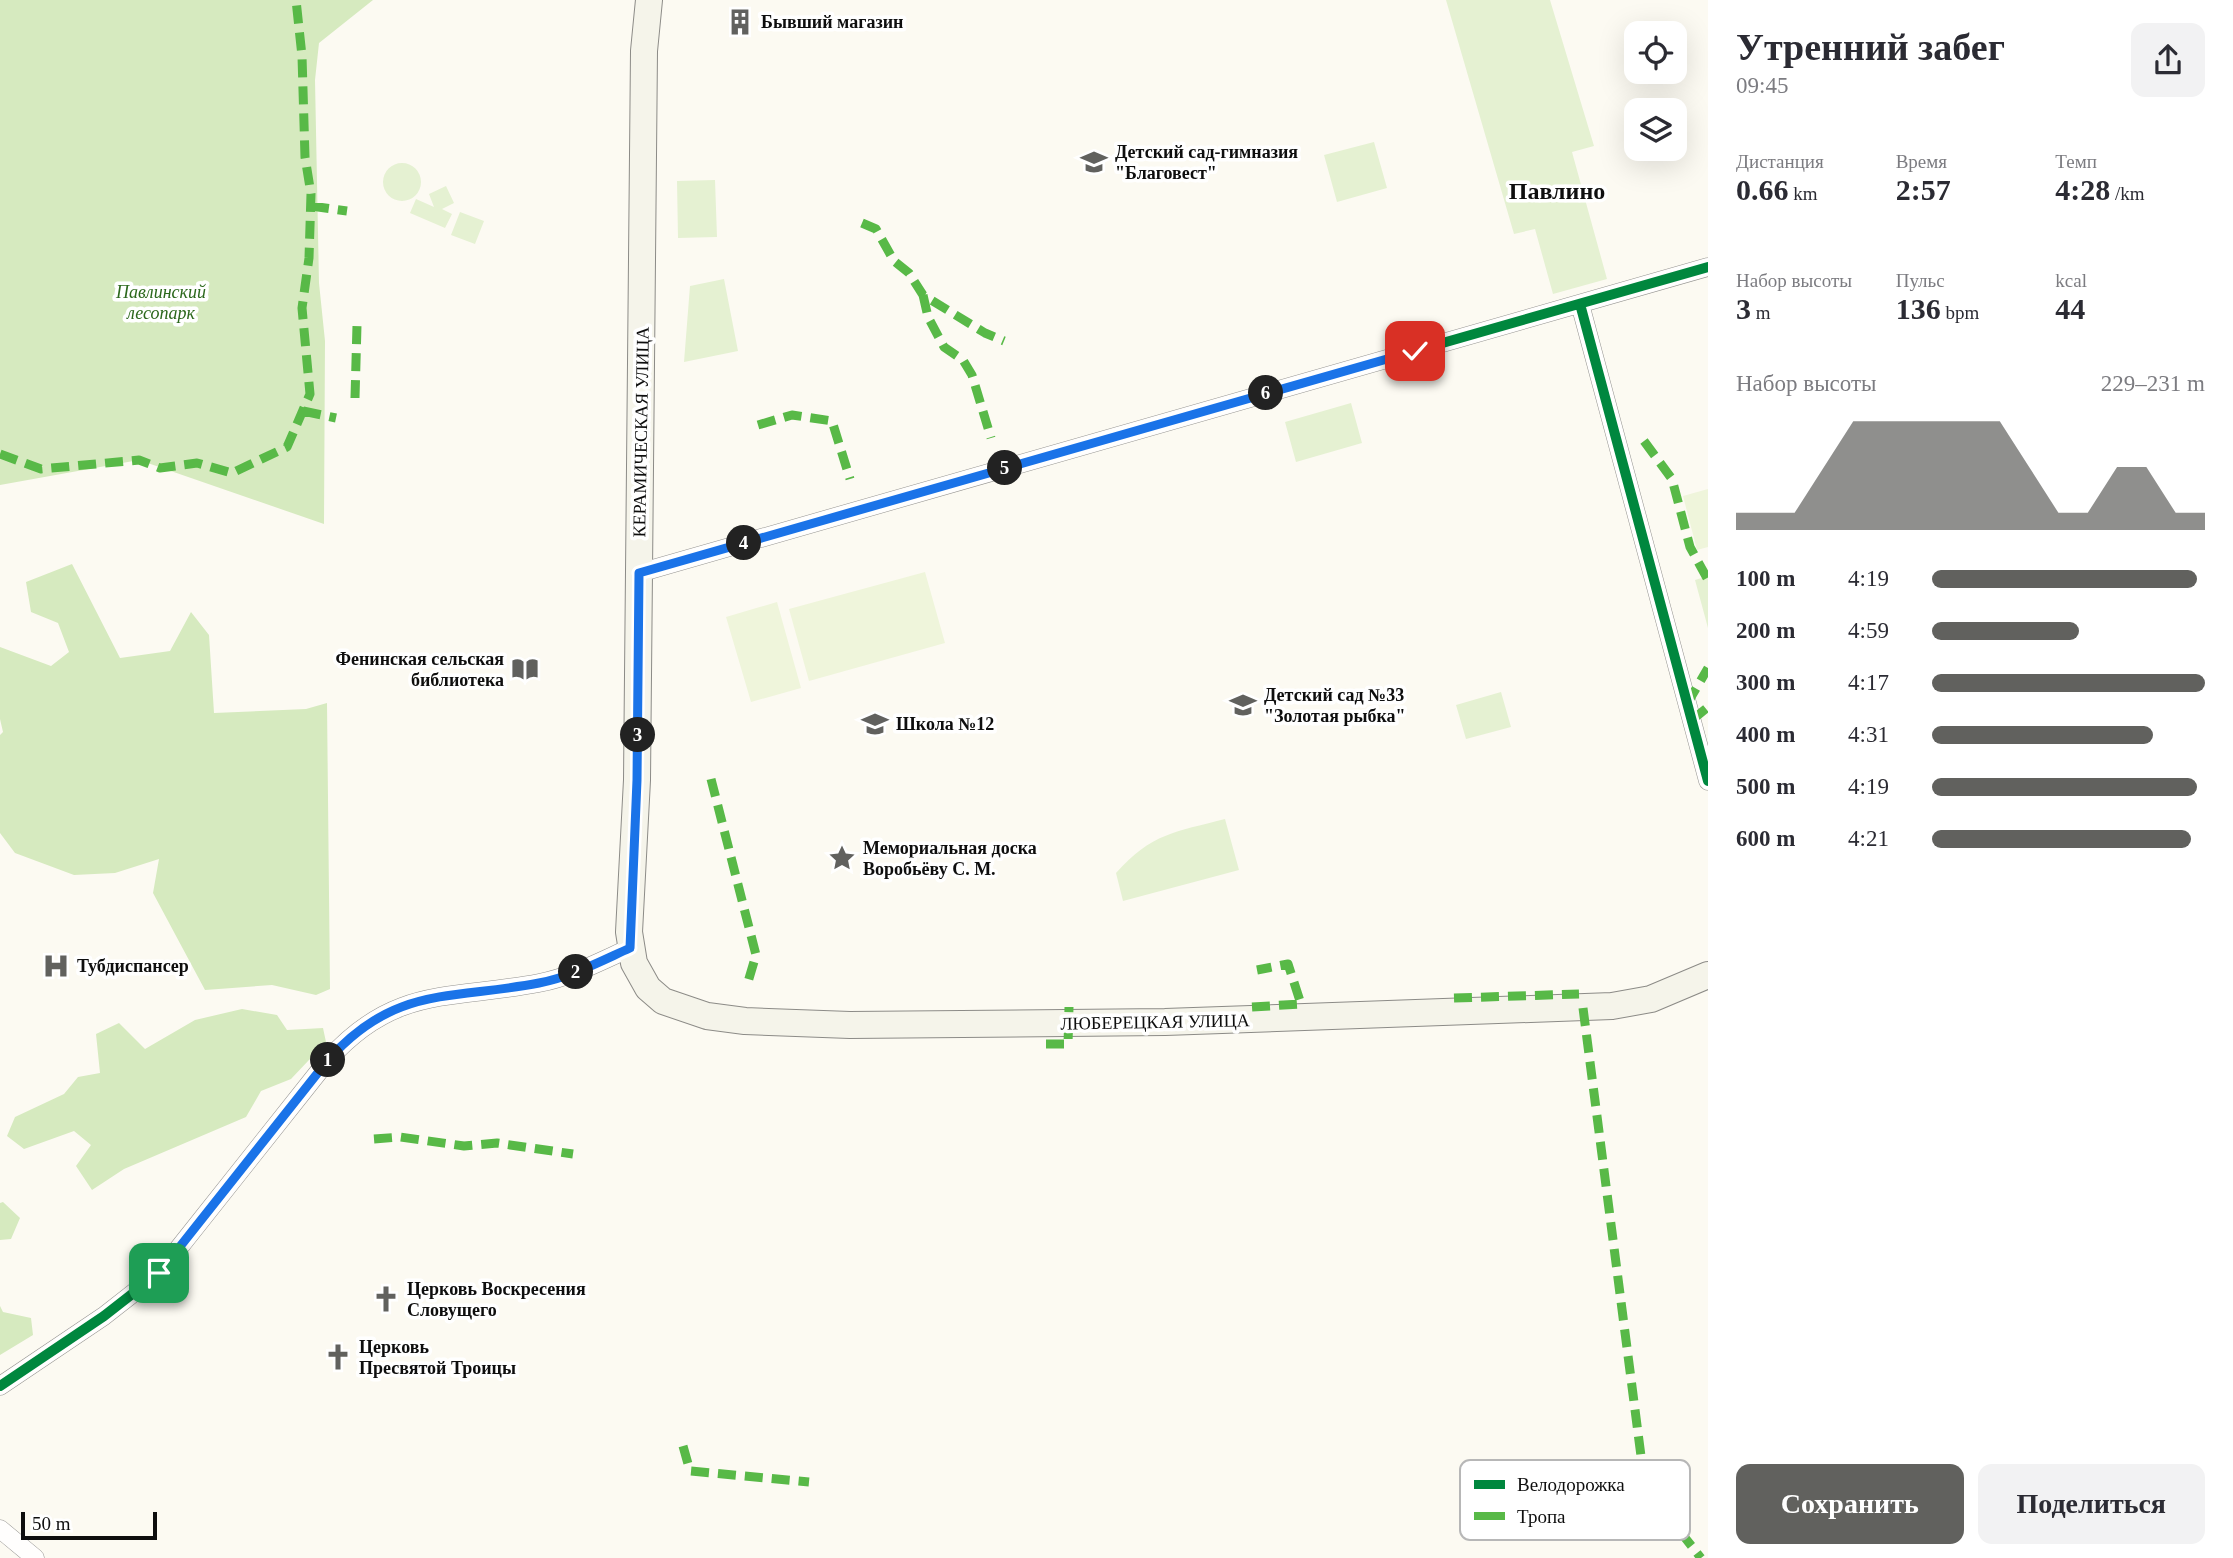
<!DOCTYPE html>
<html lang="ru">
<meta charset="utf-8">
<style>
:root{--surface:#fff;--page:#f2f2f3;--text:#2b2b33;--muted:#7c7c81;--accent:#61615e}
body{margin:0;font-family:Georgia,serif;background:var(--page);color:var(--text);height:100vh;display:flex;flex-direction:column;font-size:26px;white-space:nowrap}
*{box-sizing:border-box;margin:0}
p{font-size:23px;color:var(--muted)}
.icon{flex:none;width:38px;height:38px;fill:none;stroke:currentColor;stroke-width:2;stroke-linecap:round;stroke-linejoin:round}
.map{position:relative;flex:1;overflow:hidden}
.sheet{display:flex;flex-direction:column;background:var(--surface);width:525px}
.sheet>*{flex:none}
.tools{position:absolute;left:1624px;top:21px;display:grid;gap:14px}
.tools a{display:grid;place-items:center;width:63px;height:63px;border-radius:14px;background:var(--surface);box-shadow:0 7px 28px #0002;font-size:35px}
.scale{position:absolute;left:21px;bottom:18px;width:136px;box-sizing:border-box;padding-left:7px;border:4px solid #0e0e0e;border-top:0;font-size:19px;line-height:24px;white-space:nowrap;color:#0e0e0e;-webkit-text-stroke:5px #fff;paint-order:stroke}
.pin{position:absolute;display:grid;place-items:center;width:60px;height:60px;color:#fff;margin:-30px;border-radius:14px;box-shadow:0 4px 10px #0006}
.km{position:absolute;width:35px;height:35px;margin:-18px;border-radius:50%;background:#222;color:#fff;font-size:19px;line-height:35px;text-align:center}
.round{display:grid;place-items:center;flex:none;width:74px;height:74px;border-radius:14px;background:var(--page)}
.headline{display:flex;align-items:center;justify-content:space-between;height:119px;padding:0 28px}
h1{font-size:38px;font-weight:600;line-height:52px}
.metrics{display:grid;grid-template-columns:repeat(3,1fr);gap:10px;height:119px;padding:7px 28px}
.metrics div{display:grid;align-content:center}
.metrics b{font-size:30px;font-weight:600}
.metrics small{font-size:19px;font-weight:400}
.metrics p{font-size:19px}
.chart{height:196px;padding:14px 28px}
.chart p{display:flex;justify-content:space-between}
.chart svg{width:100%;height:126px;margin-top:7px;fill:var(--accent);opacity:.7}
.action{display:flex;gap:14px;margin-top:auto;padding:14px 28px}
.action a{flex:1;height:80px;border-radius:14px;background:var(--accent);color:#fff;font-size:28px;font-weight:600;line-height:80px;text-align:center}
.action a+a{background:var(--page);color:var(--text)}
ul{padding:0 28px;list-style:none;font-size:23px}
li{display:grid;grid-template-columns:112px 84px 1fr;align-items:center;height:52px}
li i{height:18px;border-radius:9px;background:var(--accent)}
main{display:flex;flex:1;min-height:0}
.map>svg:first-child{display:block}
</style>
<main>
<div class="map">
<svg width="1708" height="1558" viewBox="0 0 1708 1558">
<rect width="100%" height="100%" fill="#fcfaf2"/>
<path fill="#e5f1d2" d="M 1446,0 L 1550,0 L 1594,146 L 1572,152 L 1607,279 L 1553,294 L 1535,229 L 1514,234 Z
M 1374,142 L 1387,188 L 1337,202 L 1324,155 Z
M383 182a19 19 0 1 1 38 0a19 19 0 1 1-38 0Z
M 715,180 L 717,237 L 678,238 L 677,181 Z
M 446,186 L 454,203 L 442,209 L 452,214 L 445,228 L 410,213 L 416,199 L 434,207 L 429,194 Z
M 460,212 L 484,221 L 475,244 L 451,235 Z
M 724,279 L 738,351 L 684,362 L 690,286 Z
M 1351,403 L 1362,443 L 1296,462 L 1285,422 Z
M 1708,576 L 1708,628 L 1695,580 Z
M 1501,692 L 1511,727 L 1466,739 L 1456,705 Z
M 1225,819 L 1239,870 L 1123,901 L 1116,873 C 1152,833 1175,832 1225,819 Z"/>
<path fill="#d6eabf" d="M 0,0 L 373,0 L 319,43 L 315,80 L 319,283 L 325,341 L 324,524 L 139,460 L 0,485 Z
M 72,564 L 120,658 L 170,651 L 191,612 L 209,635 L 214,713 L 306,709 L 327,703 L 330,989 L 316,995 L 272,985 L 205,990 L 153,893 L 159,859 L 115,873 L 74,875 L 15,853 L 0,833 L 0,735 L 3,732 L 0,719 L 0,647 L 51,666 L 69,652 L 58,623 L 31,612 L 26,582 Z
M 242,1009 L 277,1015 L 287,1030 L 323,1028 L 326,1042 L 291,1079 L 261,1091 L 246,1117 L 124,1169 L 92,1190 L 76,1166 L 91,1145 L 74,1131 L 24,1149 L 7,1136 L 15,1117 L 64,1094 L 78,1077 L 100,1073 L 96,1034 L 119,1023 L 145,1049 L 195,1020 Z
M 3,1202 L 20,1218 L 11,1239 L 0,1240 L 0,1203 Z
M 0,1306 L 3,1312 L 31,1318 L 33,1335 L 0,1355 Z"/>
<path fill="#eff5db" d="M 1708,489 L 1708,547 L 1697,550 L 1683,496 Z
M 925,572 L 945,643 L 809,681 L 789,609 Z
M 777,602 L 801,688 L 751,702 L 726,617 Z"/>
<g fill="none" stroke-linecap="round" stroke-linejoin="round">
<g stroke="#959491" stroke-width="19">
<path id="street" d="M 1580,304 L 1708,781
M 639,573 L 1708,267
M 0,1386 L 104,1316 L 159,1273 L 328,1060 C 395,985 451,1000 539,983 C 571,977 601,961 630,948
M 0,1529 L 35,1558"/>
</g>
<g stroke="#8c8b87" stroke-width="28">
<path id="secondary" d="M 649,0 L 644,51 L 637,780 L 629,932 L 634,963 L 648,988 L 663,1001 L 707,1016 L 745,1021 L 850,1025 L 1165,1022 L 1612,1006 L 1651,999 L 1708,975"/>
</g>
<use href="#street" stroke="#fffefd" stroke-width="18"/>
<use href="#secondary" stroke="#f5f4ea" stroke-width="26"/>
<path stroke="#58b947" stroke-width="9" stroke-dasharray="18 9" stroke-linecap="butt" d="M 311,206 L 347,211
M 862,223 L 876,229 L 894,261 L 909,273 L 923,295 L 985,333 L 1004,341
M 923,295 L 928,317 L 944,347 L 963,360 L 972,375 L 991,438
M 355,398 L 357,325
M 303,411 L 336,418
M 758,425 L 792,415 L 832,421 L 850,479
M 1644,441 L 1672,479 L 1690,547 L 1708,580
M 0,454 L 41,469 L 139,460 L 160,468 L 197,463 L 232,473 L 287,447 L 310,394 L 302,308 L 309,258 L 311,194 L 305,157 L 302,56 L 296,0
M 1687,704 L 1708,668
M 1692,720 L 1708,707
M 711,779 L 756,955 L 748,982
M 1454,998 L 1579,994
M 1252,1007 L 1301,1004 L 1288,964 L 1257,970
M 1583,1008 L 1645,1487 L 1701,1558
M 1046,1044 L 1068,1044 L 1069,1007
M 374,1139 L 400,1137 L 464,1146 L 497,1143 L 573,1154
M 683,1446 L 690,1471 L 809,1482"/>
<g stroke="#fff" stroke-width="15">
<path id="cycleway" d="M 1580,304 L 1708,781
M 639,573 L 1708,267
M 0,1386 L 104,1316 L 159,1273 L 328,1060 C 395,985 451,1000 539,983 C 571,977 601,961 630,948"/>
</g>
<use href="#cycleway" stroke="#00873e" stroke-width="10"/>
</g>
<g fill="none" stroke-linecap="round" stroke-linejoin="round">
<g stroke="#fff" stroke-width="14">
<path id="route" d="M 159,1273 L 328,1060 C 395,985 451,1000 539,983 C 571,977 601,961 630,948 L 637,780 L 639,573 L 1415,351"/>
</g>
<use href="#route" stroke="#1a73e8" stroke-width="9"/>
</g>
<defs>
<g id="building-bare" transform="scale(2.1)"><path d="M-4-6H4V6H1V3H-1V6H-4ZM-2.5-4.3h1.7v1.8h-1.7ZM.8-4.3h1.7v1.8H.8ZM-2.5-1h1.7V.8h-1.7ZM.8-1h1.7V.8H.8Z" fill="#61615e" stroke="#fff" stroke-width="2.5" paint-order="stroke"/></g>
<g id="school-bare" transform="scale(2.1)"><path d="M0-5L7-2L0 1L-7-2ZM-4 1L0 2.5L4 1V4Q0 6-4 4Z" fill="#61615e" stroke="#fff" stroke-width="2.5" paint-order="stroke"/></g>
<g id="library-bare" transform="scale(2.1)"><path d="M-6-4Q-3-5.5-.7-3.5V5Q-3 3-6 4ZM6-4Q3-5.5 .7-3.5V5Q3 3 6 4Z" fill="#61615e" stroke="#fff" stroke-width="2.5" paint-order="stroke"/></g>
<g id="sight-bare" transform="scale(2.1)"><path d="M0-6L1.8-2.2L6-1.7L2.9 1.2L3.7 5.4L0 3.3L-3.7 5.4L-2.9 1.2L-6-1.7L-1.8-2.2Z" fill="#61615e" stroke="#fff" stroke-width="2.5" paint-order="stroke"/></g>
<g id="hospital-bare" transform="scale(2.1)"><path d="M-5-5h3v3.5h4V-5h3V5h-3V1.5h-4V5h-3Z" fill="#61615e" stroke="#fff" stroke-width="2.5" paint-order="stroke"/></g>
<g id="church-bare" transform="scale(2.1)"><path d="M-1.2-6h2.4v3.5h3.3v2.4h-3.3V6h-2.4V-.1h-3.3v-2.4h3.3Z" fill="#61615e" stroke="#fff" stroke-width="2.5" paint-order="stroke"/></g>
</defs>
<g fill-rule="evenodd">
<use href="#building-bare" x="740" y="22"/>
<use href="#school-bare" x="1094" y="162"/>
<use href="#library-bare" x="525" y="669"/>
<use href="#school-bare" x="1243" y="705"/>
<use href="#school-bare" x="875" y="724"/>
<use href="#sight-bare" x="842" y="858"/>
<use href="#hospital-bare" x="56" y="966"/>
<use href="#church-bare" x="386" y="1299"/>
<use href="#church-bare" x="338" y="1357"/>
</g>
<g text-anchor="middle" stroke-width="7" stroke-linejoin="round" paint-order="stroke">
<g font-size="18" font-weight="bold" fill="#0e0e0e" stroke="#fff" text-anchor="start">
<text x="761" y="28">Бывший магазин</text>
<text x="1115" y="158">Детский сад-гимназия<tspan x="1115" dy="21">"Благовест"</tspan></text>
<text x="504" y="665" text-anchor="end">Фенинская сельская<tspan x="504" dy="21">библиотека</tspan></text>
<text x="1264" y="701">Детский сад №33<tspan x="1264" dy="21">"Золотая рыбка"</tspan></text>
<text x="896" y="730">Школа №12</text>
<text x="863" y="854">Мемориальная доска<tspan x="863" dy="21">Воробьёву С. М.</tspan></text>
<text x="77" y="972">Тубдиспансер</text>
<text x="407" y="1295">Церковь Воскресения<tspan x="407" dy="21">Словущего</tspan></text>
<text x="359" y="1353">Церковь<tspan x="359" dy="21">Пресвятой Троицы</tspan></text>
</g>
<g font-size="18" font-style="italic" fill="#2c681c" stroke="#fff">
<text x="161" y="298">Павлинский<tspan x="161" dy="21">лесопарк</tspan></text>
</g>
<g font-size="18" fill="#0e0e0e" stroke="#fff">
<text transform="translate(641 432) rotate(-89)" y="6">КЕРАМИЧЕСКАЯ УЛИЦА</text>
<text transform="translate(1155 1022) rotate(-1)" y="6">ЛЮБЕРЕЦКАЯ УЛИЦА</text>
</g>
<g font-size="24" font-weight="bold" fill="#0e0e0e" stroke="#fff">
<text x="1557" y="199">Павлино</text>
</g>
</g>
<rect x="1460" y="1460" width="230" height="80" rx="10" fill="#fff" stroke="#b7b7b7" stroke-width="2"/>
<rect x="1474" y="1480" width="31" height="9" fill="#00873e"/>
<rect x="1474" y="1512" width="31" height="8" fill="#58b947"/>
<g font-size="19" fill="#0e0e0e">
<text x="1517" y="1491">Велодорожка</text>
<text x="1517" y="1523">Тропа</text>
</g>
</svg>
<div class="tools">
<a><svg class="icon" aria-label="locate" viewBox="0 0 24 24"><circle cx="12" cy="12" r="6"/><path d="M12 2v4M12 18v4M2 12h4M18 12h4"/></svg></a>
<a><svg class="icon" aria-label="layers" viewBox="0 0 24 24"><path d="M12 4l9 5-9 5-9-5zM3 14l9 5 9-5"/></svg></a>
</div>
<div class="scale">50 m</div>
<div class="pin" style="left:159px;top:1273px;background:#1e9e55"><svg class="icon" aria-label="arrive" viewBox="0 0 24 24"><path d="M6 21V4h12l-3 4 3 4H6"/></svg></div>
<div class="pin" style="left:1415px;top:351px;background:#d93025"><svg class="icon" aria-label="check" viewBox="0 0 24 24"><path d="M5 12l5 5 9-10"/></svg></div>
<b class="km" style="left:328px;top:1060px">1</b>
<b class="km" style="left:576px;top:972px">2</b>
<b class="km" style="left:638px;top:735px">3</b>
<b class="km" style="left:744px;top:543px">4</b>
<b class="km" style="left:1005px;top:468px">5</b>
<b class="km" style="left:1266px;top:393px">6</b>
</div>
<section class="sheet">
<div class="headline"><div><h1>Утренний забег</h1><p>09:45</p></div><a class="round"><svg class="icon" aria-label="share" viewBox="0 0 24 24"><path d="M12 15V3M7 8l5-5 5 5M5 13v7h14v-7"/></svg></a></div>
<div class="metrics">
<div><p>Дистанция</p><b>0.66<small> km</small></b></div>
<div><p>Время</p><b>2:57</b></div>
<div><p>Темп</p><b>4:28<small> /km</small></b></div>
</div>
<div class="metrics">
<div><p>Набор высоты</p><b>3<small> m</small></b></div>
<div><p>Пульс</p><b>136<small> bpm</small></b></div>
<div><p>kcal</p><b>44</b></div>
</div>
<div class="chart"><p><span>Набор высоты</span>229–231 m</p>
<svg viewBox="0 0 160 44" preserveAspectRatio="none"><path d="M0 44V38L10 38L20 38L30 22L40 6L50 6L60 6L70 6L80 6L90 6L100 22L110 38L120 38L130 22L140 22L150 38L160 38V44z"/></svg>
</div>
<ul>
<li><b>100 m</b>4:19<i style="width:97%"></i></li>
<li><b>200 m</b>4:59<i style="width:54%"></i></li>
<li><b>300 m</b>4:17<i style="width:100%"></i></li>
<li><b>400 m</b>4:31<i style="width:81%"></i></li>
<li><b>500 m</b>4:19<i style="width:97%"></i></li>
<li><b>600 m</b>4:21<i style="width:95%"></i></li>
</ul>
<div class="action"><a>Сохранить</a><a>Поделиться</a></div>
</section>
</main>
